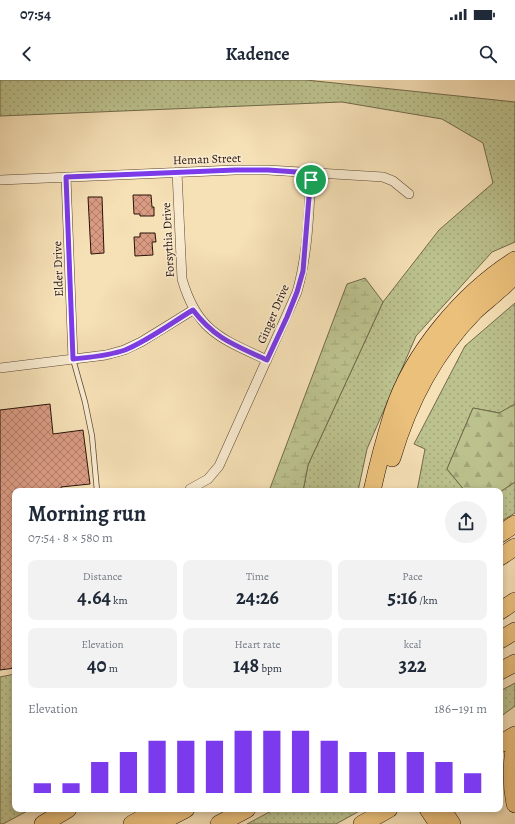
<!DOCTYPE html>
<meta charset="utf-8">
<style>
:root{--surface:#fff;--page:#f2f2f3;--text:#1f2937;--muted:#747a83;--accent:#7c3aed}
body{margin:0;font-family:Alegreya,serif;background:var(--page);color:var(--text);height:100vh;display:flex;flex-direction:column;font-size:15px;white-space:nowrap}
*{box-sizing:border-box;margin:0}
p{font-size:13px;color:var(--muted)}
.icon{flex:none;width:22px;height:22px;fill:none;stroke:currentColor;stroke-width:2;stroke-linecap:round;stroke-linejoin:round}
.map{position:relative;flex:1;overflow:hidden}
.details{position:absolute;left:12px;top:408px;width:491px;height:324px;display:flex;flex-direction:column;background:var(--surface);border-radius:8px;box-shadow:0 2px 6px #0003}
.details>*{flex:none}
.pin{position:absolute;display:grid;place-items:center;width:34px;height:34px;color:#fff;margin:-17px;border:2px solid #fff;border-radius:50%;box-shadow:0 1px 4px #0007}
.round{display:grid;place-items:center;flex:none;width:42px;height:42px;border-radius:21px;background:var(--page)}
.summary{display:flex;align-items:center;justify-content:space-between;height:68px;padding:0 16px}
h1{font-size:22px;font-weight:700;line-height:30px}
.metrics{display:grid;grid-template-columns:repeat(3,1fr);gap:6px;height:68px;padding:4px 16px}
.metrics div{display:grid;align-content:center;border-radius:8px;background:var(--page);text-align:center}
.metrics b{font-size:20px;font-weight:700}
.metrics small{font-size:11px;font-weight:400}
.metrics p{font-size:11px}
.chart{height:112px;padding:8px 16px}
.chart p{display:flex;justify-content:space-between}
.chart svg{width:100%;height:72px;margin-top:4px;stroke:var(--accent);stroke-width:6}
.status{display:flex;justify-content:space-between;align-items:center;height:28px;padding:0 20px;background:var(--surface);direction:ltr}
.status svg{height:11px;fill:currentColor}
header{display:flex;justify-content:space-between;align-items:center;height:52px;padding:0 16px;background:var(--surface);font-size:18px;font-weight:700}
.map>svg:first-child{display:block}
</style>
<div class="status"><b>07:54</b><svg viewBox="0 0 49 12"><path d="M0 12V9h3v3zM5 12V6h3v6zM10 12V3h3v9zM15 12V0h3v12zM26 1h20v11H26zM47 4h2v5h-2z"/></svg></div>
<header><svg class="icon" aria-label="back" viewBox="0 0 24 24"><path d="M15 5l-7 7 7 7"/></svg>Kadence<svg class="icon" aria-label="search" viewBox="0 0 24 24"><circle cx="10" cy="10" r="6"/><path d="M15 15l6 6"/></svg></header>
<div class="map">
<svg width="515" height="744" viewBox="0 0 515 744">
<defs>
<pattern id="grass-dots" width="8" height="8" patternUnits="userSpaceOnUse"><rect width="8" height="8" fill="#bcc28e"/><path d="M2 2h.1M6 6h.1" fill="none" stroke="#a2a679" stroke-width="1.8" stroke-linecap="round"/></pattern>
<pattern id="forest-firs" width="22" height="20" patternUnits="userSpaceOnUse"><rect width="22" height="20" fill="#bcc28e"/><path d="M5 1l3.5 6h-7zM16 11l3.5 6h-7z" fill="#a2a679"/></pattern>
<pattern id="wetland-marsh" width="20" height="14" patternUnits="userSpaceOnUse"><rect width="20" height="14" fill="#bcc28e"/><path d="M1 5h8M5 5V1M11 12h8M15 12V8" fill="none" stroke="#a2a679"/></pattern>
<pattern id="building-cross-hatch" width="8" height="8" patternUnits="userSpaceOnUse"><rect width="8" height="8" fill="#da9b83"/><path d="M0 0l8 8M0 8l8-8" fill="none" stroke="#b17d69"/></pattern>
</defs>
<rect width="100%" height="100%" fill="#f6e0b6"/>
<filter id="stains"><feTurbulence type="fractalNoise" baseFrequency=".005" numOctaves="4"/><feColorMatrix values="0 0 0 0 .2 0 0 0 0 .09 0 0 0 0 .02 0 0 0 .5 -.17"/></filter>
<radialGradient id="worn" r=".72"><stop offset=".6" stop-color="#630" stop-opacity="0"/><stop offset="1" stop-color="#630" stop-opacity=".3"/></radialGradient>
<path fill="url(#grass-dots)" stroke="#726a4c" d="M 0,0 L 306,0 L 515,22 L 515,162 L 492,172 L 416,256 L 367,369 L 358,411 L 303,411 L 308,385 L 383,222 L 439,150 L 493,103 L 483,63 L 442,39 L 342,22 L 0,36 Z
M 515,223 L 515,324 L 500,333 L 473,328 L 447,389 L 465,411 L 417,411 L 425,369 L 414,364 L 465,266 Z
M 515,402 L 515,433 L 500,442 L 500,412 Z
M 15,594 L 15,729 L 31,729 L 3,744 L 0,744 L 0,597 Z
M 515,603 L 515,626 L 500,637 L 500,611 Z
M 275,729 L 363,729 L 336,744 L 247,744 Z"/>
<path fill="url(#forest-firs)" stroke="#726a4c" d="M 515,324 L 515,402 L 500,412 L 465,411 L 447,389 L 473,328 L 499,333 Z"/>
<path fill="url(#wetland-marsh)" stroke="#726a4c" d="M 365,198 L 383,222 L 308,385 L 303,411 L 269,411 L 347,204 Z"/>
<path fill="url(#building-cross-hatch)" stroke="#28130a" d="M 133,115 L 151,115 L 152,127 L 154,127 L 154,136 L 140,136 L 140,134 L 134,134 Z
M 88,117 L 102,117 L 104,173 L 91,174 Z
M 140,153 L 155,153 L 156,162 L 152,162 L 153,175 L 135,176 L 134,157 L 140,157 Z
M 50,324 L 53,354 L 83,350 L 90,404 L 61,407 L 61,411 L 15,411 L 15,588 L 0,590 L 0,330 Z"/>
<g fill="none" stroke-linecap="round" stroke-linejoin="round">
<g stroke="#5c4635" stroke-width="6">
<path id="service" d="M 73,279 L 85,322 L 92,356 L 97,411"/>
</g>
<g stroke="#5c4635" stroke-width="10">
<path id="minor" d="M 177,92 L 182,199 C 197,251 220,258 267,280
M 66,97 L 73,279
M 0,100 L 235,90 L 268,90 L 383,97 L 393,101 L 409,114
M 0,288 L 106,275 L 124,270 L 141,262 L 193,230
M 190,409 L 208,399 L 219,386 L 297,212 C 308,173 309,133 311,93"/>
</g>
<g stroke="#28130a" stroke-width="18">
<path id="motorway" d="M 392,378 C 408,323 434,273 474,232 C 482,224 491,218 499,210 C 505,206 509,200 515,196
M 372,411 C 378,384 385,358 393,332 C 412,273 463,213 515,180
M 500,454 L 515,444
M 500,477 L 515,467
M 500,531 L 515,521
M 500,560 L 515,551
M 500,591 L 515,583
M 500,664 L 515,655
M 515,665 C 511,684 511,704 515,724
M 428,729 L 438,744
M 442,729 L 452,744
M 43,744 L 68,729
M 132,744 L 159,729
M 157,744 L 186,729
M 219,744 L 247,729
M 362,744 L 389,729"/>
</g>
<use href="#service" stroke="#f9ebd0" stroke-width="4.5"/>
<use href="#minor" stroke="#f9ebd0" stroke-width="9"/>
<use href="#motorway" stroke="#ebc07b" stroke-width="17"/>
</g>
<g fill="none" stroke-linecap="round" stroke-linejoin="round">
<g stroke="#fff" stroke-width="8">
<path id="route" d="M 235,90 L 268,90 L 311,93 L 303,191 L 297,212 L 287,237 L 267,280 C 235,265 215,259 193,230 C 171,243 149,260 125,270 C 108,276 91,277 73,279 L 66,97 Z"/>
</g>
<use href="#route" stroke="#7c3aed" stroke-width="5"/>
</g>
<g text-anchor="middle" stroke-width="3" stroke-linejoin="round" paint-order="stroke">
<g font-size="12" fill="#28130a" stroke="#f9ebd0">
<text transform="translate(207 79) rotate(-2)" y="4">Heman Street</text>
<text transform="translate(168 160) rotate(-93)" y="4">Forsythia Drive</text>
<text transform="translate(58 189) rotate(-92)" y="4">Elder Drive</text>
<text transform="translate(273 234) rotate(-67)" y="4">Ginger Drive</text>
</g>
</g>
<rect width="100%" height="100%" filter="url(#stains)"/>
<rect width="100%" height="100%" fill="url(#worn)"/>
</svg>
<div class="pin" style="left:311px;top:100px;background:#1e9e55"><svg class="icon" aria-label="arrive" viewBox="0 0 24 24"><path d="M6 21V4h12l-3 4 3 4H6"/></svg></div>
<section class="details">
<div class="summary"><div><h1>Morning run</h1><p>07:54 · 8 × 580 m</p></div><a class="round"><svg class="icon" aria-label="share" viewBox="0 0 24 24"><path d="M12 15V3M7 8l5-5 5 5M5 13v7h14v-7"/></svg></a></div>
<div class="metrics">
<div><p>Distance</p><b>4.64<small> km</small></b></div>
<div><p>Time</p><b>24:26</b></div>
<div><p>Pace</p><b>5:16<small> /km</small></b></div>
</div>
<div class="metrics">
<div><p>Elevation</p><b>40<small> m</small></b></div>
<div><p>Heart rate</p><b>148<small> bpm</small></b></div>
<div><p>kcal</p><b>322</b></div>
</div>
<div class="chart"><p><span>Elevation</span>186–191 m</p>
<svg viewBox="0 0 160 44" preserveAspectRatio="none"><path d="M5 44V38M15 44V38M25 44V25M35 44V19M45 44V12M55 44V12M65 44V12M75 44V6M85 44V6M95 44V6M105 44V12M115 44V19M125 44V19M135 44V19M145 44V25M155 44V32"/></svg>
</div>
</section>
</div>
